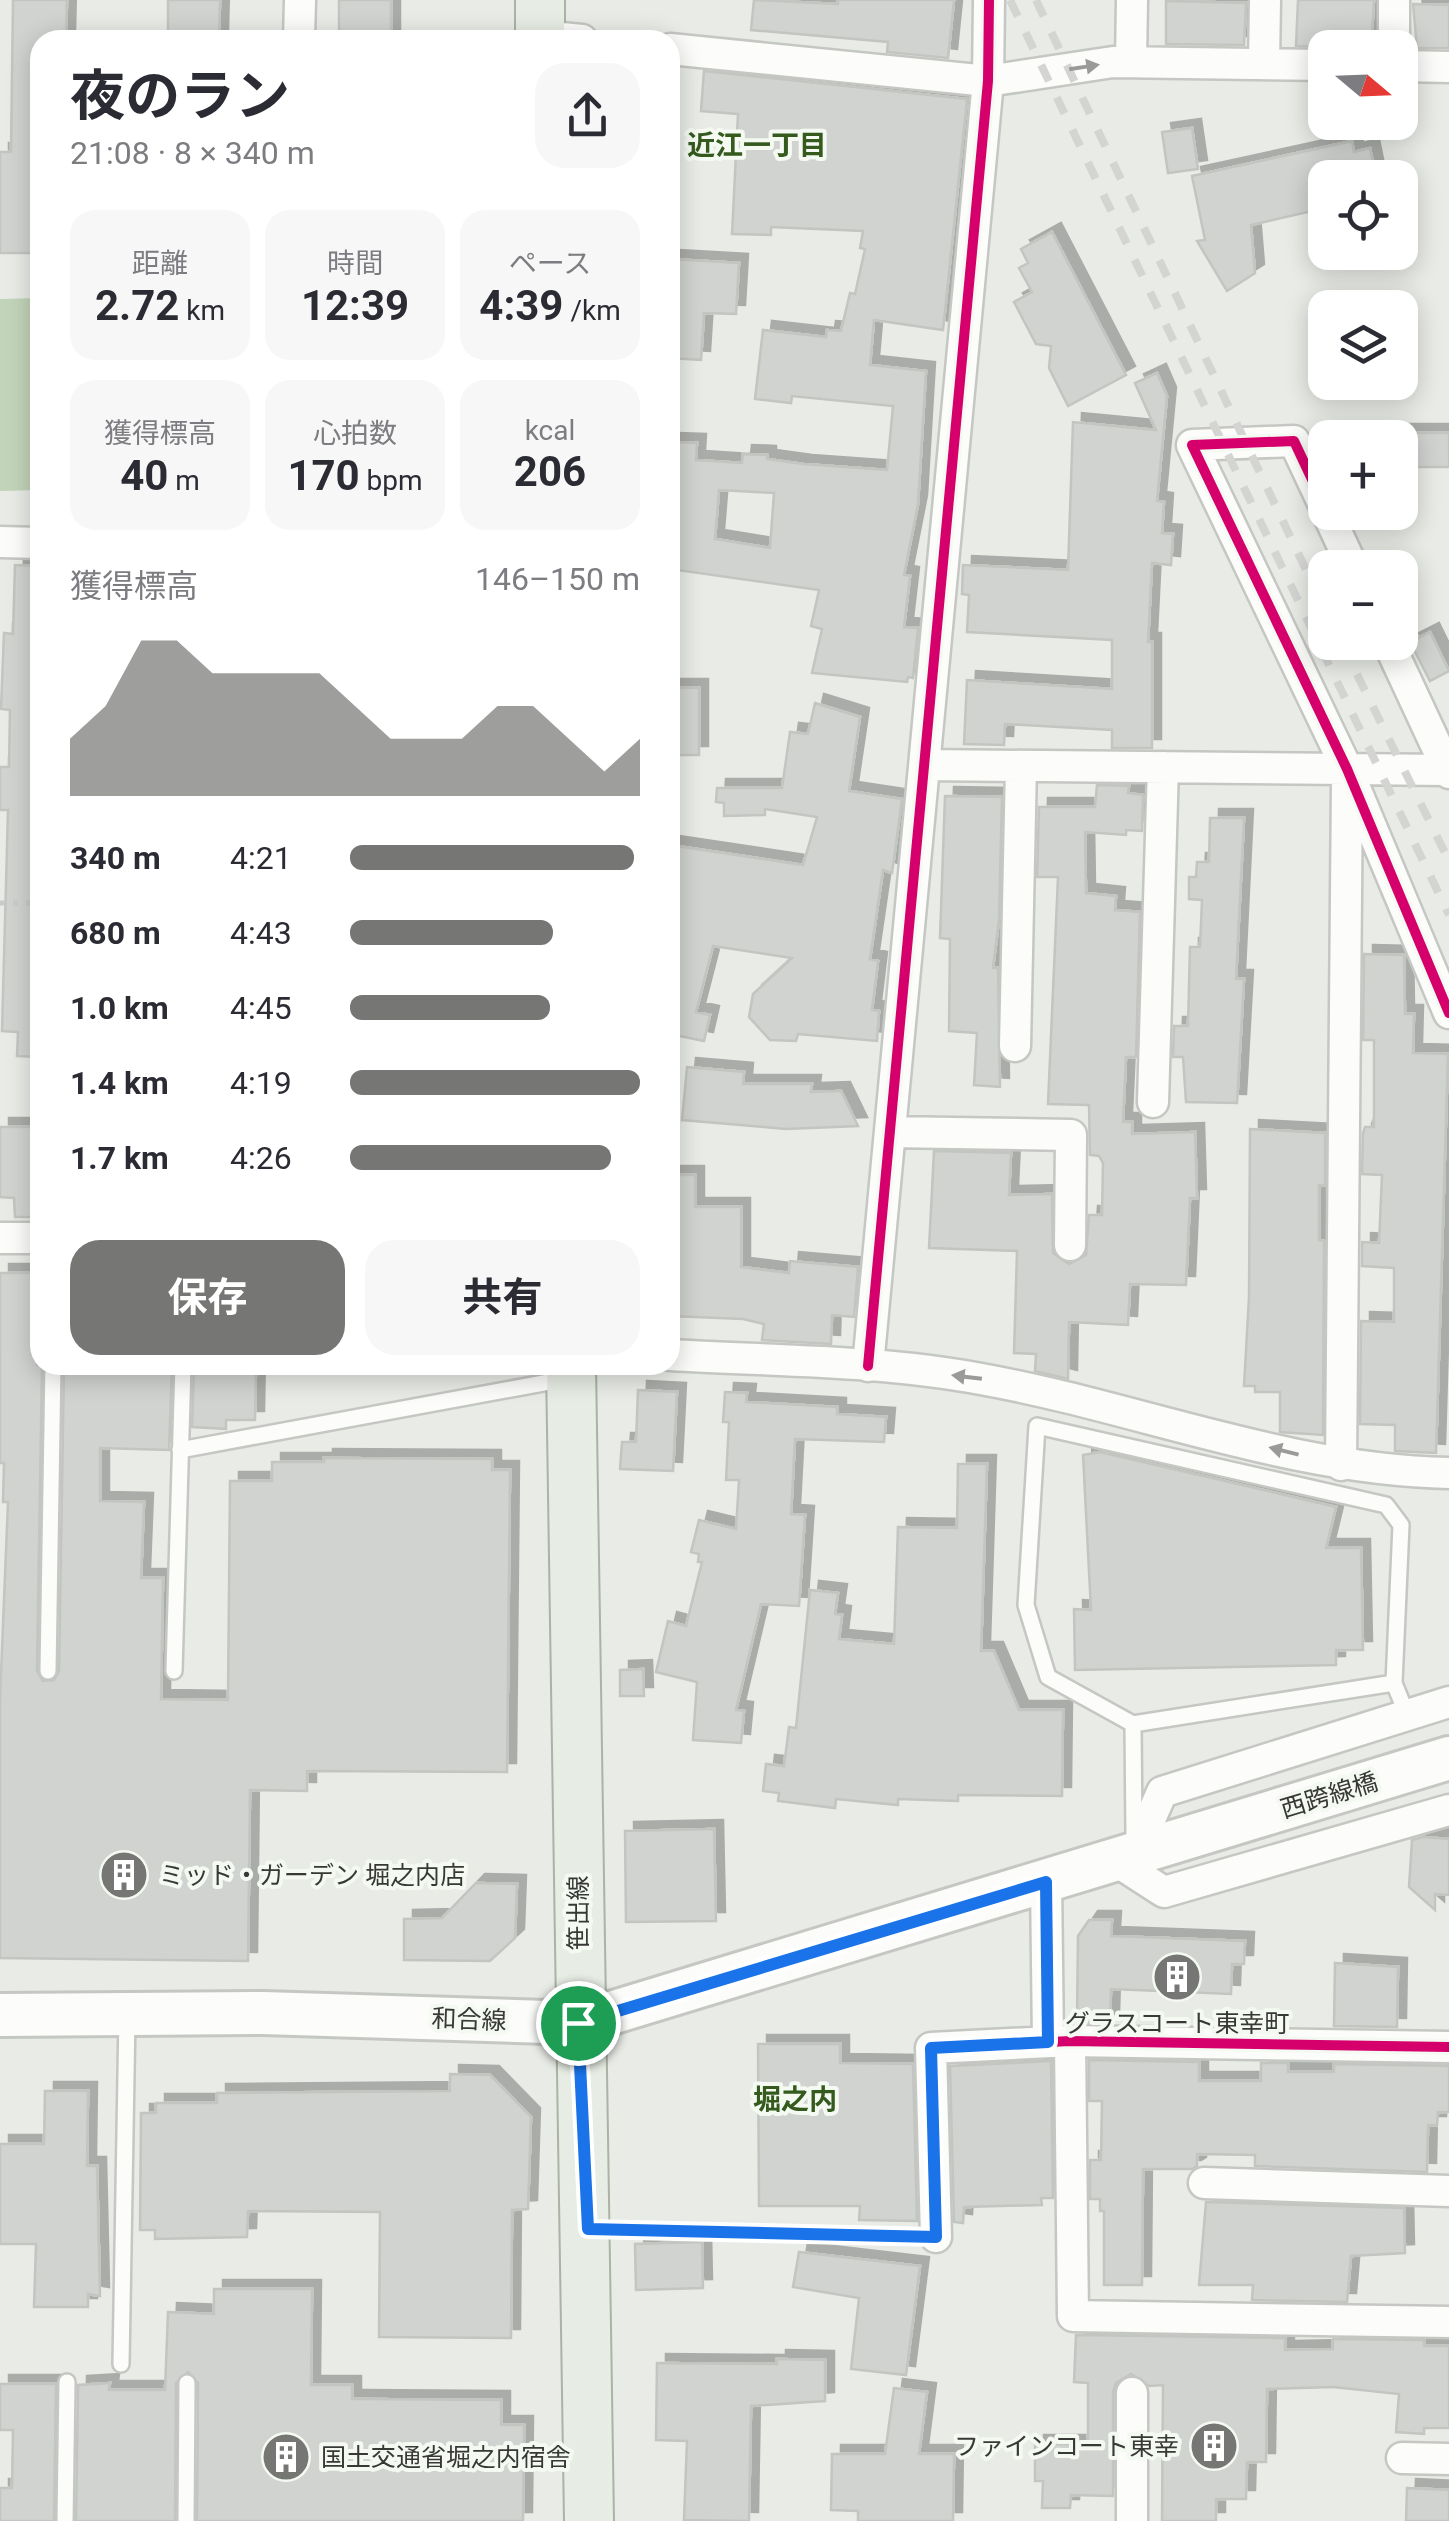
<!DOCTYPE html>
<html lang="ja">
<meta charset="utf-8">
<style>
:root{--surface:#fff;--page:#f7f7f7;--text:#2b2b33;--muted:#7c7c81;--accent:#767774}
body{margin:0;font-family:Roboto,"Noto Sans JP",sans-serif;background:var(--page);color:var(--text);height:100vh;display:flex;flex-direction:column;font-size:38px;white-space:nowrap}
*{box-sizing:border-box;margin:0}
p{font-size:32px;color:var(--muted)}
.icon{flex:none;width:55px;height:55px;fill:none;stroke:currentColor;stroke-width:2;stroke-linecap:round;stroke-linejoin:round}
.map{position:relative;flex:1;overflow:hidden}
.side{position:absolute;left:30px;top:30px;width:650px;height:1345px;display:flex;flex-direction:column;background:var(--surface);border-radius:30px;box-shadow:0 5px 25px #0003}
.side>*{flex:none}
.needle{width:65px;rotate:109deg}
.buttons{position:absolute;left:1308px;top:30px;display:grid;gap:20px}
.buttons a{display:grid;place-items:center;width:110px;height:110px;border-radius:20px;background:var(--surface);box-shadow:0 5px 25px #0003;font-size:50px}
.pin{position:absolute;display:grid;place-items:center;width:85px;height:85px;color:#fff;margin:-42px;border:5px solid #fff;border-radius:50%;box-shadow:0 2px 10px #0007}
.round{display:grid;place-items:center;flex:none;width:105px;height:105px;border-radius:30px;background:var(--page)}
.overview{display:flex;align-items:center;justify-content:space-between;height:170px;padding:0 40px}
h1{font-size:55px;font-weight:700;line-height:75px}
.metrics{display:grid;grid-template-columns:repeat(3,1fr);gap:15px;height:170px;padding:10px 40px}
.metrics div{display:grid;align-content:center;border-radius:25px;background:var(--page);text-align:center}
.metrics b{font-size:42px;font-weight:700}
.metrics small{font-size:28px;font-weight:400}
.metrics p{font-size:28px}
.chart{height:280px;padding:20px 40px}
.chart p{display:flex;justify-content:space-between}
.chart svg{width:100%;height:180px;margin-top:10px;fill:var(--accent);opacity:.7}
.primary-button{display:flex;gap:20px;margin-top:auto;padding:20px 40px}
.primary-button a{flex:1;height:115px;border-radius:30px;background:var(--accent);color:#fff;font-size:40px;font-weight:700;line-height:115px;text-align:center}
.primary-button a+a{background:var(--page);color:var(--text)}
ul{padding:0 40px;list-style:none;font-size:32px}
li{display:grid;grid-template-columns:160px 120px 1fr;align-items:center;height:75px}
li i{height:25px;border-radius:12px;background:var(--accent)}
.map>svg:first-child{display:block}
</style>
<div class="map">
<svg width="1449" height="2521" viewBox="0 0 1449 2521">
<defs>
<filter id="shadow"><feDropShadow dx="9" dy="-9" stdDeviation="0" flood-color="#0004"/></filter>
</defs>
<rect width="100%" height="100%" fill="#e8ebe6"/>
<path fill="#c2d4b9" d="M 40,298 L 40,490 L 0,491 L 0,299 Z"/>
<path fill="#d0d3cf" stroke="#c3c5c1" stroke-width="2.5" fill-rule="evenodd" filter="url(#shadow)" d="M 13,0 L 67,0 L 66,40 L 40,40 L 40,253 L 0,253 L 0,152 L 11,152 Z
M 168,0 L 220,0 L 219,40 L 168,40 Z
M 339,0 L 391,0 L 391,40 L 339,40 Z
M 754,0 L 838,4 L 838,0 L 954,0 L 948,58 L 887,52 L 888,42 L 751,30 Z
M 1298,0 L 1374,0 L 1371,48 L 1296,46 Z
M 1166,1 L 1246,3 L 1244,45 L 1166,44 Z
M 1413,4 L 1449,5 L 1449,48 L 1417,48 Z
M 704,71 L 967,99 L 943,330 L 874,320 L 870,365 L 926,371 L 918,504 L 904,575 L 910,576 L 904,627 L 918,628 L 913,678 L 908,677 L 907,682 L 812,673 L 822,629 L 811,626 L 819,590 L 670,569 L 670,442 L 697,443 L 696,460 L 742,463 L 743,454 L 767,455 L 767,459 L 803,464 L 887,470 L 893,406 L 792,396 L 791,403 L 755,399 L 763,330 L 826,337 L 827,330 L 841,331 L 850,293 L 855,294 L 865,249 L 860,248 L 863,231 L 771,227 L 771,235 L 732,234 L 738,114 L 701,111 ZM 719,490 L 774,493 L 770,548 L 715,539 Z
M 1192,128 L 1198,169 L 1168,173 L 1162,132 Z
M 1352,141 L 1354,152 L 1370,148 L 1376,178 L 1325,178 L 1325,208 L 1251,225 L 1255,273 L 1227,291 L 1197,241 L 1205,240 L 1192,176 Z
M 1052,232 L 1126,375 L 1068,406 L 1049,368 L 1051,346 L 1036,344 L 1014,302 L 1032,292 L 1019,268 L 1028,263 L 1021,249 Z
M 670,259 L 739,263 L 736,314 L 704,313 L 701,360 L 670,358 Z
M 1157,373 L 1167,396 L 1157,501 L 1164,502 L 1162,533 L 1173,534 L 1171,565 L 1152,563 L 1148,642 L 1152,642 L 1152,748 L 1112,748 L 1112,730 L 1005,724 L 1004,745 L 964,744 L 967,680 L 1112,689 L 1112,640 L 967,632 L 969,595 L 962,594 L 963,565 L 1068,570 L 1073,422 L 1156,430 L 1135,383 Z
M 1400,433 L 1449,433 L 1449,467 L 1400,467 Z
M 15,565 L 40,566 L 40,1057 L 17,1056 L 18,1032 L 2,1031 L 8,810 L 0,810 L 0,767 L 9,767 L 10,710 L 1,709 L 4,633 L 13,634 Z
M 1430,632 L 1449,671 L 1430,681 L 1410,642 Z
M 670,688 L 699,688 L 699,755 L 670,755 Z
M 815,703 L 860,717 L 849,791 L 902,799 L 892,873 L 883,870 L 870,959 L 878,961 L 872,1010 L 879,1011 L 877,1041 L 798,1034 L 796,1041 L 770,1040 L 749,1017 L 753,994 L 792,958 L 713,946 L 696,1012 L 710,1015 L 704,1041 L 670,1034 L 670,845 L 803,865 L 817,817 L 765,809 L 765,815 L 724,816 L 724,803 L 716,802 L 717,788 L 782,788 L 790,732 L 808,734 Z
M 1097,785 L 1129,786 L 1128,793 L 1143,795 L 1142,831 L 1126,830 L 1126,835 L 1085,832 L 1086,893 L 1116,896 L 1115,910 L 1140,912 L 1136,1057 L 1126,1057 L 1123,1122 L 1132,1122 L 1132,1134 L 1195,1132 L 1197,1198 L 1190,1198 L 1186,1285 L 1130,1284 L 1128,1325 L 1069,1322 L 1068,1379 L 1035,1371 L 1036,1354 L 1014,1353 L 1017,1251 L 929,1248 L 934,1151 L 1011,1153 L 1009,1195 L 1052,1194 L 1053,1253 L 1069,1264 L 1086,1255 L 1089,1215 L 1102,1215 L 1103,1163 L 1099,1156 L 1090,1155 L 1089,1105 L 1048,1104 L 1058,877 L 1037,877 L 1039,807 L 1095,807 Z
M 945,796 L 1002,797 L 999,920 L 993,968 L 998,968 L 1000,1087 L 974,1085 L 977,1033 L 949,1031 L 950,939 L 940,938 Z
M 1210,818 L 1244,818 L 1236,979 L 1244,979 L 1237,1103 L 1186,1102 L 1183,1057 L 1173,1057 L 1174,1026 L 1188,1026 L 1190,947 L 1200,947 L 1202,900 L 1189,899 L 1189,877 L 1196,877 L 1197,862 L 1209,862 Z
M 1364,954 L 1404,955 L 1405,1014 L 1414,1014 L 1413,1053 L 1448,1054 L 1436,1453 L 1395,1451 L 1395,1425 L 1360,1424 L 1361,1321 L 1394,1322 L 1394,1268 L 1362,1266 L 1362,1242 L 1379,1243 L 1382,1175 L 1362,1174 L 1363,1133 L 1365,1127 L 1374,1127 L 1374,1040 L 1363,1040 Z
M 687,1067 L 744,1072 L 743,1084 L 812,1084 L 811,1092 L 841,1091 L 858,1126 L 786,1129 L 682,1120 Z
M 0,1127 L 40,1127 L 39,1217 L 15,1217 L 14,1198 L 0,1197 Z
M 1250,1129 L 1325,1133 L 1325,1185 L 1319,1185 L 1319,1240 L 1324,1241 L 1323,1435 L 1280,1432 L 1280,1392 L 1255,1392 L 1255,1386 L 1244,1386 L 1249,1297 Z
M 670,1175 L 695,1175 L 695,1207 L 741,1207 L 741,1267 L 789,1273 L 790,1261 L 858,1267 L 854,1317 L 832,1315 L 831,1344 L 762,1340 L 764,1324 L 743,1319 L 670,1316 Z
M 0,1273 L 38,1273 L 37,1365 L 42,1365 L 37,1671 L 43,1681 L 54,1680 L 59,1671 L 64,1365 L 172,1365 L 169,1450 L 100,1448 L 100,1501 L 144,1502 L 141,1578 L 163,1578 L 161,1699 L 228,1700 L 230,1481 L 272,1481 L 272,1462 L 324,1462 L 324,1458 L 492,1459 L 492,1470 L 510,1470 L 507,1772 L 307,1771 L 307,1791 L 250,1790 L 248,1961 L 0,1958 L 0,1698 L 8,1502 L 3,1502 L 4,1463 L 0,1463 Z
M 194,1365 L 256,1365 L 255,1420 L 226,1420 L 226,1429 L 192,1427 Z
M 638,1390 L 677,1392 L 673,1471 L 620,1469 L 622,1442 L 636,1442 Z
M 725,1392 L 747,1393 L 746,1402 L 837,1407 L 837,1414 L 886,1417 L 884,1442 L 795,1439 L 791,1514 L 805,1515 L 799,1606 L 761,1604 L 736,1710 L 744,1711 L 741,1743 L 693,1740 L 697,1682 L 656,1672 L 668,1621 L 686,1626 L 702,1562 L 698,1562 L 699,1554 L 691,1552 L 699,1520 L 736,1529 L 739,1480 L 726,1480 L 729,1422 L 723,1422 Z
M 1100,1452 L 1336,1507 L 1326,1548 L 1361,1548 L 1363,1650 L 1336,1650 L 1336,1665 L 1075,1670 L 1074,1609 L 1091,1610 L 1083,1455 Z
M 958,1464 L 987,1464 L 981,1651 L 994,1651 L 1019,1710 L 1063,1710 L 1062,1796 L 958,1795 L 958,1801 L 898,1799 L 898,1805 L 836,1799 L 835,1808 L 778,1801 L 779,1793 L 763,1791 L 766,1764 L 784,1766 L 789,1727 L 796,1728 L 810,1590 L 838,1593 L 835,1614 L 842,1615 L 839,1639 L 894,1644 L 898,1527 L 957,1528 Z
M 643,1669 L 644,1696 L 620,1696 L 620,1670 Z
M 714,1829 L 716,1921 L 626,1922 L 625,1831 Z
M 1423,1837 L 1449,1839 L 1449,1895 L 1435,1894 L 1435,1910 L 1409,1887 L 1412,1840 Z
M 476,1883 L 517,1884 L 515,1938 L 490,1961 L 404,1960 L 404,1919 L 442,1918 Z
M 1089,1920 L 1112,1920 L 1111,1936 L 1245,1941 L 1244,1964 L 1232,1964 L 1231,1994 L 1111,1989 L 1110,2023 L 1077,2022 L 1078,1936 Z
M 1335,1963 L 1398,1967 L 1397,2027 L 1334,2026 Z
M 758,2044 L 840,2044 L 840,2063 L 913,2064 L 917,2221 L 859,2220 L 860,2206 L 759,2206 Z
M 1089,2060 L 1199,2062 L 1199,2081 L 1261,2081 L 1261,2063 L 1288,2063 L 1288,2072 L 1334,2072 L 1334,2064 L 1449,2066 L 1449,2112 L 1438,2112 L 1437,2125 L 1428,2125 L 1427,2172 L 1255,2166 L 1255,2155 L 1197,2154 L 1197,2166 L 1192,2169 L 1143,2169 L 1142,2285 L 1104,2285 L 1104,2211 L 1100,2211 L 1100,2199 L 1090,2199 L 1090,2160 L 1101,2160 L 1102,2101 L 1089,2101 Z
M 1051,2061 L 1053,2198 L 1041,2198 L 1042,2205 L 964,2207 L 963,2223 L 954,2222 L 950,2066 Z
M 450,2074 L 490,2075 L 531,2117 L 528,2209 L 512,2210 L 511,2338 L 379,2337 L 380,2212 L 248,2211 L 247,2237 L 155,2239 L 155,2230 L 140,2230 L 141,2113 L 156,2113 L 156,2103 L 217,2103 L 217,2093 L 450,2091 Z
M 45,2091 L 88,2091 L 87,2166 L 97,2166 L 100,2296 L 88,2294 L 88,2307 L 34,2307 L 36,2244 L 0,2244 L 0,2144 L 44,2144 Z
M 1206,2202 L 1404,2208 L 1405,2253 L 1351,2256 L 1347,2302 L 1252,2300 L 1253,2285 L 1199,2285 Z
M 702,2242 L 703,2288 L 636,2290 L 635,2244 Z
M 799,2252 L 920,2266 L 906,2375 L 851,2369 L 859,2298 L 793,2287 Z
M 214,2289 L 312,2289 L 311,2385 L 352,2385 L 352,2399 L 356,2399 L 501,2400 L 501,2425 L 524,2425 L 523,2521 L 197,2521 L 198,2383 L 188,2372 L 176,2383 L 175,2521 L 76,2521 L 78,2385 L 110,2383 L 109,2390 L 165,2390 L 168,2312 L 214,2314 Z
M 1076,2335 L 1285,2338 L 1285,2350 L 1333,2349 L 1333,2339 L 1424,2340 L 1424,2346 L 1449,2346 L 1449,2428 L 1424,2428 L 1424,2434 L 1396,2432 L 1399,2394 L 1333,2387 L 1267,2389 L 1266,2462 L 1247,2462 L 1246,2499 L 1216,2499 L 1216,2521 L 1162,2521 L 1163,2385 L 1149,2386 L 1131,2374 L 1116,2383 L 1113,2392 L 1113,2496 L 1071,2495 L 1070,2508 L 1042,2508 L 1043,2481 L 1035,2481 L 1035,2444 L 1088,2444 L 1088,2383 L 1074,2382 Z
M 777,2359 L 825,2360 L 825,2401 L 751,2406 L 749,2521 L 684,2520 L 687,2441 L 656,2440 L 657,2363 L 777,2364 Z
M 0,2384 L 56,2384 L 54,2521 L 0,2521 L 0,2488 L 12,2488 L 13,2430 L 0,2430 Z
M 894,2388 L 927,2392 L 919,2454 L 954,2454 L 953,2521 L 858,2521 L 858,2511 L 831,2510 L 832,2454 L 885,2454 Z
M 1407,2488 L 1449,2490 L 1449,2521 L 1406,2521 Z"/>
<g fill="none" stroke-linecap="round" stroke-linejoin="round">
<g stroke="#c5c7c3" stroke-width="20">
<path id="service" d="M 180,1450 L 565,1379
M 48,1671 L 53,1365
M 174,1671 L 183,1365
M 1133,1724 L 1048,1677 L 1026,1605 L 1037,1426 L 1386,1505 L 1401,1525 L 1394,1683
M 1134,1836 L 1133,1724 L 1394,1683 L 1407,1715
M 121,2364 L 127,2016
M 65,2521 L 67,2382
M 186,2521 L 187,2383"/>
</g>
<g stroke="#c5c7c3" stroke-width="35">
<path id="minor" d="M 540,36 L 582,40
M 299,40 L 300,0
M 1394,48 L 1394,0
M 670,49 L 988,81 L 1113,62 L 1325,65
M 1131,62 L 1132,0
M 1264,64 L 1265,0
M 1400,66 L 1449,67
M 1325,507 L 1294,441 L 1192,445 L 1347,769 L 1449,1013
M 1327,512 L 1353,568
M 0,542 L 40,543
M 1388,642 L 1449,773
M 925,765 L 1449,770
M 1015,1046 L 1021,766
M 1153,1102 L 1163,767
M 890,1132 L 1071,1135 L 1070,1245
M 0,1238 L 40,1238
M 670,1355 C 773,1361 879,1360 981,1379 C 1137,1407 1288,1470 1449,1473
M 868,1366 L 988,81 L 989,0
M 1341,1465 L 1347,782
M 1134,1856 L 1162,1792 L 1449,1702
M 1116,1861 L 1164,1892 L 1449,1810
M 1046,1881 L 1048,2042
M 1070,2041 L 1073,2316 L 1449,2322
M 1204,2183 L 1449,2191
M 936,2237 L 931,2048 L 1070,2041 L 1449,2047
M 1132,2393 L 1132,2521
M 1402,2458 L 1449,2459"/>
</g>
<g stroke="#c5c7c3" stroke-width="48">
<path id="secondary" d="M 0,2015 L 263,2013 L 578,2023 L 1449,1758"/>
</g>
<g stroke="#aab3a5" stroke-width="52">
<path id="primary" d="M 540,0 L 540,40
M 571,1365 L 589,2521"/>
</g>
<path stroke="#cacac9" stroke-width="5" stroke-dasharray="5 8" stroke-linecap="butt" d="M 0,903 L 40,903
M 621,2230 L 910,2237"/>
<use href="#service" stroke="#fcfcfb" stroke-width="15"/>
<use href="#minor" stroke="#fcfcfb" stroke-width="30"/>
<use href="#secondary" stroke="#fcfcfb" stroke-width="42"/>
<use href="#primary" stroke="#e7ece4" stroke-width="48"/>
<path stroke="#d4d4d3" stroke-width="8" stroke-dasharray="18 18" stroke-linecap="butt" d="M 1010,0 L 1449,915
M 1036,0 L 1325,610
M 1341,642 L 1449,861"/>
<g stroke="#f4f9f2" stroke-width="16">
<path id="cycleway" d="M 1325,507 L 1294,441 L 1192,445 L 1347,769 L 1449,1013
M 868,1366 L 988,81 L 989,0
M 936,2237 L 931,2048 L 1070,2041 L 1449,2047"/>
</g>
<use href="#cycleway" stroke="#d6006c" stroke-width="10"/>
</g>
<defs><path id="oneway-solid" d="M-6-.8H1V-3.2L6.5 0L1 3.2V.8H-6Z" transform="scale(2.5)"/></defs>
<g fill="#9a9a99">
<use href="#oneway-solid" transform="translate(1084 67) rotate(-9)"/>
<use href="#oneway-solid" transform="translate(967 1377) rotate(-173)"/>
<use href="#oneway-solid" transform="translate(1284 1451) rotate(-166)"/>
</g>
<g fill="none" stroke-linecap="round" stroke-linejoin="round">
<g stroke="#fff" stroke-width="20">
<path id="route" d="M 1046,1882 L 1048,2042 L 931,2048 L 936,2237 L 588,2229 L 578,2023 Z"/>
</g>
<use href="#route" stroke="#1a73e8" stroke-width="12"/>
</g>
<defs>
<g id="building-disc" transform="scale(2.5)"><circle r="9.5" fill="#767774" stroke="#f4f9f2"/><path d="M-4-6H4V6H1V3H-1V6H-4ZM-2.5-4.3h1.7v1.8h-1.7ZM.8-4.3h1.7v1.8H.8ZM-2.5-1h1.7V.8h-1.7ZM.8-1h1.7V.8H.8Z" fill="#fff"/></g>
</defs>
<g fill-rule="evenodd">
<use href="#building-disc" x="124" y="1875"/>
<use href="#building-disc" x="1177" y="1977"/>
<use href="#building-disc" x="1214" y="2446"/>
<use href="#building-disc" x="286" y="2457"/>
</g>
<g text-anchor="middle" stroke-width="8" stroke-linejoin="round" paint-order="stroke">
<g font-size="25" fill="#383937" stroke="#f4f9f2">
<text transform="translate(1329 1795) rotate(-17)" y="9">西跨線橋</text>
<text transform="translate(578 1913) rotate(-90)" y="9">笹出線</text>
<text transform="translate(469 2019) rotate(2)" y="9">和合線</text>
</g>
<g font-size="25" fill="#383937" stroke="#f4f9f2" text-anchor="start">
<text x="159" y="1884">ミッド・ガーデン 堀之内店</text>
<text x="1177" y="2032" text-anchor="middle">グラスコート東幸町</text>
<text x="1179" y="2455" text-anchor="end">ファインコート東幸</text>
<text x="321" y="2466">国土交通省堀之内宿舎</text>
</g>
<g font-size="28" font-weight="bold" fill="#345a1d" stroke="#f4f9f2">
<text x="757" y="155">近江一丁目</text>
<text x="795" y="2109">堀之内</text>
</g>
</g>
</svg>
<div class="buttons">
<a><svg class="needle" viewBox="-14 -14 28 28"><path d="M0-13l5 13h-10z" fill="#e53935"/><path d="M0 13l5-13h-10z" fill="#7c7c81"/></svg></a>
<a><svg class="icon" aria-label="locate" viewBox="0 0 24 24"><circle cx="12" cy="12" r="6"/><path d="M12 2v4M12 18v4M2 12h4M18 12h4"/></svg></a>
<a><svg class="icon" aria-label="layers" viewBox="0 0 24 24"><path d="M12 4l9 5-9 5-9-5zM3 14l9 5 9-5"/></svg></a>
<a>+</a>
<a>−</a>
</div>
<div class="pin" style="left:578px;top:2023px;background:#1e9e55"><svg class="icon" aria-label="arrive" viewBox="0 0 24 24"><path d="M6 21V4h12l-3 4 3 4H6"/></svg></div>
<section class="side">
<div class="overview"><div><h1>夜のラン</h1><p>21:08 · 8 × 340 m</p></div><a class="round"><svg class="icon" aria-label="share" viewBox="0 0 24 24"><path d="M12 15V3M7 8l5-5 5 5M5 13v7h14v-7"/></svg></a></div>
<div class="metrics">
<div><p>距離</p><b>2.72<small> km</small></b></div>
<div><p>時間</p><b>12:39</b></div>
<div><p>ペース</p><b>4:39<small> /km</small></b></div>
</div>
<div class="metrics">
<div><p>獲得標高</p><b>40<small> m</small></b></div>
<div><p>心拍数</p><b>170<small> bpm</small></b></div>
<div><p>kcal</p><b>206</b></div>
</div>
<div class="chart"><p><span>獲得標高</span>146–150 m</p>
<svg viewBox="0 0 160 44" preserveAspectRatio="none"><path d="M0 44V30L10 22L20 6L30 6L40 14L50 14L60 14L70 14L80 22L90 30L100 30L110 30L120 22L130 22L140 30L150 38L160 30V44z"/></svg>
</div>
<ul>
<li><b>340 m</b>4:21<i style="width:98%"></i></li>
<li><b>680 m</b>4:43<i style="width:70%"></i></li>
<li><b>1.0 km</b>4:45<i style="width:69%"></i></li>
<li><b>1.4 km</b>4:19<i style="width:100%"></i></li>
<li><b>1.7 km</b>4:26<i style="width:90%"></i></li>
</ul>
<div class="primary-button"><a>保存</a><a>共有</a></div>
</section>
</div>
